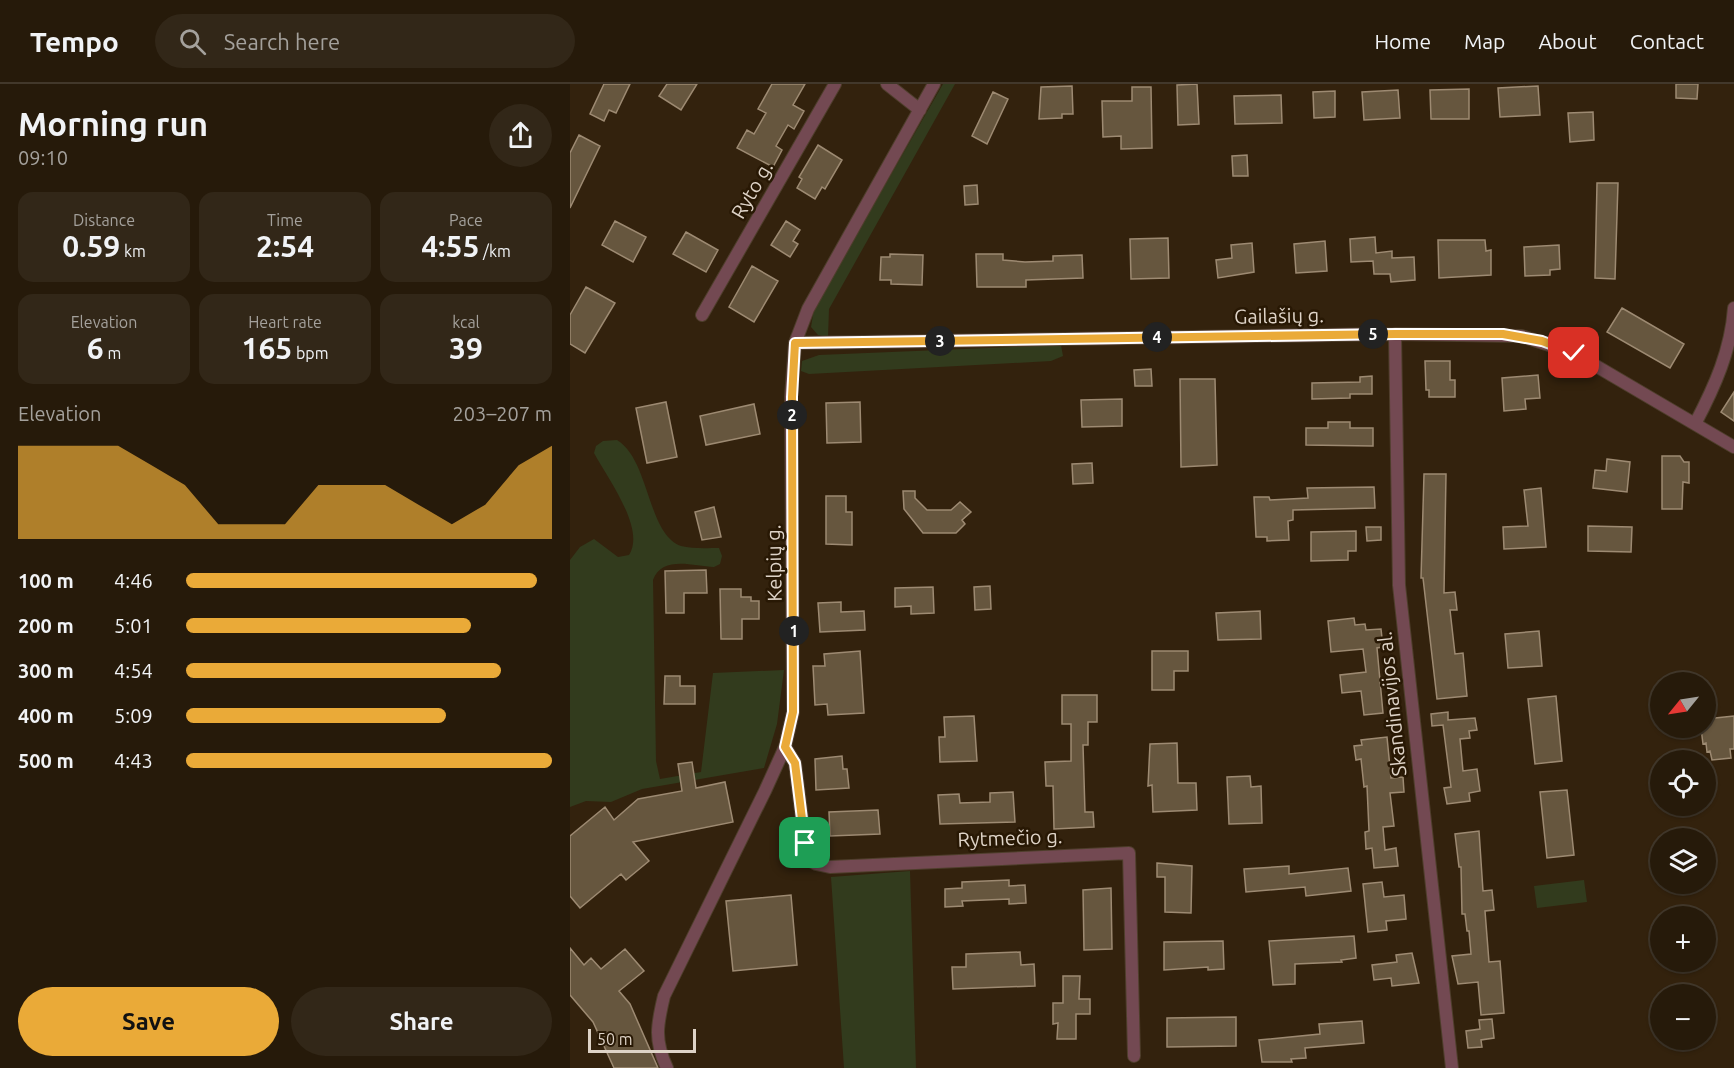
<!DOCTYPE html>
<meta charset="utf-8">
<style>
:root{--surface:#261a0a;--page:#322718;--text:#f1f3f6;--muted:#a4a19c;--line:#42382b;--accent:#eaaa38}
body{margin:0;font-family:Ubuntu,sans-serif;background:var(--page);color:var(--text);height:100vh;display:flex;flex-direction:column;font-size:22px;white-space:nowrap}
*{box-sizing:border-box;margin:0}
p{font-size:20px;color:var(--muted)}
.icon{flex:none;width:33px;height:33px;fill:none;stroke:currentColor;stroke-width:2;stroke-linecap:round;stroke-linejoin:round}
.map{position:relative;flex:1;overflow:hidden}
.side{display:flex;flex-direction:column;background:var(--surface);width:570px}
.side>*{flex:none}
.needle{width:39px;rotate:240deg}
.controls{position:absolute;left:1080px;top:588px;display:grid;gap:12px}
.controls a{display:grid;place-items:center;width:66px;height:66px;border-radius:50%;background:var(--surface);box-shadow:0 2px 4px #0004,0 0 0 2px var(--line);font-size:30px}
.scale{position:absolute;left:18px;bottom:15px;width:108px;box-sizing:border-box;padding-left:6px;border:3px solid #ded3c7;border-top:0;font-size:16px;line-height:21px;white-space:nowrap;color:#ded3c7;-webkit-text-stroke:4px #281804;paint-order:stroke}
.pin{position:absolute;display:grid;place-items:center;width:51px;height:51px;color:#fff;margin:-26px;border-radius:12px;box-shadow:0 3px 9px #0006}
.km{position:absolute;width:30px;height:30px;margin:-15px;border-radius:50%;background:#222;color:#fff;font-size:16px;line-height:30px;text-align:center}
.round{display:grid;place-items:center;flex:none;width:63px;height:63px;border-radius:32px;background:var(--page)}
.overview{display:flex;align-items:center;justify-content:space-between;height:102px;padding:0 18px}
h1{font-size:33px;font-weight:700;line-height:45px}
.figures{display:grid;grid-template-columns:repeat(3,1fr);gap:9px;height:102px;padding:6px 18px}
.figures div{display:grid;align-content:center;border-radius:15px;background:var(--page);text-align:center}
.figures b{font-size:30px;font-weight:700}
.figures small{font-size:16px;font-weight:400}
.figures p{font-size:16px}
.chart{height:168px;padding:12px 18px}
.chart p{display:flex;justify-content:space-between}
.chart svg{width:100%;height:108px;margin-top:6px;fill:var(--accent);opacity:.7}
.button{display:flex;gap:12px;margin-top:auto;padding:12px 18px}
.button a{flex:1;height:69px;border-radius:36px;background:var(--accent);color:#111;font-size:24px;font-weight:700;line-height:69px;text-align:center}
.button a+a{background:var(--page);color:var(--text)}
ul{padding:0 18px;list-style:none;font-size:20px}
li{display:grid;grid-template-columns:96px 72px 1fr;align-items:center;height:45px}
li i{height:15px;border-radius:8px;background:var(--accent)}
header{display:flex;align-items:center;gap:36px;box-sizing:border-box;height:84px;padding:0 30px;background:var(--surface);border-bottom:2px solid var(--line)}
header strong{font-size:28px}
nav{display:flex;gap:33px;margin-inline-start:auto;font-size:21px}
.search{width:420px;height:54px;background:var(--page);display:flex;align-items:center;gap:15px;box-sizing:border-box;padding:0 21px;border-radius:33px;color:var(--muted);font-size:22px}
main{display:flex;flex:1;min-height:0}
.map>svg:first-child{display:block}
</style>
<header>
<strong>Tempo</strong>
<div class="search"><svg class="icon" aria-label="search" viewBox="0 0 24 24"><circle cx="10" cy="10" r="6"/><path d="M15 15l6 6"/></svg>Search here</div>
<nav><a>Home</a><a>Map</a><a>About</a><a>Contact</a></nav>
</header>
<main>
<section class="side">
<div class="overview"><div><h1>Morning run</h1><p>09:10</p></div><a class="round"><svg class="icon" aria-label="share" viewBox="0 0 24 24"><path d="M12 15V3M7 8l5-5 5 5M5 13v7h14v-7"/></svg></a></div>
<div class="figures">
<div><p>Distance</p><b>0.59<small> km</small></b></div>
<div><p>Time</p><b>2:54</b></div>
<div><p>Pace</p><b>4:55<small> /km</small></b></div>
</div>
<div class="figures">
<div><p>Elevation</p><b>6<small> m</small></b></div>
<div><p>Heart rate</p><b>165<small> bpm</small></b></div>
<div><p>kcal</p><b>39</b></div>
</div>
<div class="chart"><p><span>Elevation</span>203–207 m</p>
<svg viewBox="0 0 160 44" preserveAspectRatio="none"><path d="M0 44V6L10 6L20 6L30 6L40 14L50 22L60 38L70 38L80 38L90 22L100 22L110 22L120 30L130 38L140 30L150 14L160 6V44z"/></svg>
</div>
<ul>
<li><b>100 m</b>4:46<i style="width:96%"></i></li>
<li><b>200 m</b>5:01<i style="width:78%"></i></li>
<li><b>300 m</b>4:54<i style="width:86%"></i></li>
<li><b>400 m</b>5:09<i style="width:71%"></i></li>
<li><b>500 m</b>4:43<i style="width:100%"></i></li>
</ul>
<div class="button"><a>Save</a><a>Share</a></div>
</section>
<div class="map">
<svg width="1164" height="984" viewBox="0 0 1164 984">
<rect width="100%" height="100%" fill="#33220d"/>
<path fill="#323b1d" d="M 373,0 L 385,0 L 259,225 L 258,253 L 248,251 L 241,243 L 244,225 Z
M 491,261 L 493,272 L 481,277 L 239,290 L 231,287 L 232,277 L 249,271 Z
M 47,356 C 80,376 77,450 111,462 C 122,465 138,464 149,464 L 152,472 L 150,480 L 144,483 C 123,482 92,471 83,496 L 86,677 L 90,695 L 131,688 L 143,589 L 214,586 L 207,640 L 194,684 L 72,705 L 41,718 L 16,717 L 0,723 L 0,476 L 10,463 L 24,455 L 48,473 L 59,471 C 76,445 38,395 24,369 L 26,362 L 33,357 Z
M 340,787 L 346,984 L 274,984 L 261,793 Z
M 1014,796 L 1017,818 L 967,824 L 964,802 Z"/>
<path fill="#66563e" stroke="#9d8a72" stroke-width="1.5" d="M 34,0 L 60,0 L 46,29 L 39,26 L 34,37 L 20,30 Z
M 97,0 L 127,0 L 111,26 L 89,12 Z
M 202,0 L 235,0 L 223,21 L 234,27 L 224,45 L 218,41 L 206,62 L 212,66 L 203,83 L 167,64 L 177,46 L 184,50 L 196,29 L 188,25 Z
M 627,0 L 629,40 L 608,41 L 607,1 Z
M 1106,0 L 1128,0 L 1127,15 L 1106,14 Z
M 502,2 L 503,30 L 492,30 L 492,34 L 469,35 L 471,3 Z
M 968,2 L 970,31 L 930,33 L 928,4 Z
M 562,3 L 581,3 L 582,64 L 551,65 L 551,52 L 533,53 L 532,17 L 562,17 Z
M 899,5 L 899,35 L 861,35 L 860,6 Z
M 828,6 L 830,34 L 794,36 L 792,8 Z
M 765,7 L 765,33 L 744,34 L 743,8 Z
M 423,8 L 438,15 L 417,60 L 402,52 Z
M 711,11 L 712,39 L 665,40 L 664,12 Z
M 1023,28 L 1024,56 L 1000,58 L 998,29 Z
M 9,51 L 30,62 L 0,124 L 0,69 Z
M 248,61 L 272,76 L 255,105 L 252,103 L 245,115 L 227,104 L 232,95 L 229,93 Z
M 677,71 L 678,92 L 663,92 L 662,72 Z
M 1027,99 L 1048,99 L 1045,195 L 1025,194 Z
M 407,101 L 408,120 L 395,121 L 394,102 Z
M 45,137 L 76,153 L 63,178 L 32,161 Z
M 216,137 L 230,146 L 223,157 L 228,160 L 220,173 L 201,161 Z
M 116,148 L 148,166 L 136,188 L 103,170 Z
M 805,153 L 806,169 L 822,167 L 822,174 L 844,173 L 845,196 L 821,198 L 820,190 L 804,190 L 803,177 L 781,178 L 780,155 Z
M 598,154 L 599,194 L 561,195 L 560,155 Z
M 868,156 L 915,156 L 916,167 L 921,166 L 921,191 L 869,194 Z
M 755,157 L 757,187 L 726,189 L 724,160 Z
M 682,159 L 684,188 L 648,194 L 646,176 L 662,174 L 661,161 Z
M 989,161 L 990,185 L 980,186 L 980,191 L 955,192 L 954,163 Z
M 320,170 L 353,171 L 352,201 L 321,200 L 321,196 L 310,196 L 311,173 L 320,173 Z
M 406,170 L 433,170 L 433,176 L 455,178 L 483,177 L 483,172 L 512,171 L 513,194 L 456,196 L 456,203 L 407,203 Z
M 182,182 L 208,197 L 184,238 L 159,223 Z
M 16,203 L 45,219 L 15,269 L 0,260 L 0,231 Z
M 1052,224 L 1114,260 L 1100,284 L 1037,248 Z
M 855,277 L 880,277 L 880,296 L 885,296 L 885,313 L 859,313 L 859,306 L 856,306 Z
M 581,285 L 582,302 L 565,302 L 564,286 Z
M 968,291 L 970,314 L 955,315 L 956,325 L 934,327 L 932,294 Z
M 802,292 L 802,310 L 780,310 L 780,314 L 742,315 L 742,299 L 790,298 L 790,293 Z
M 610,295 L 645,295 L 647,381 L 611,383 Z
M 1164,308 L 1164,337 L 1151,328 Z
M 552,315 L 552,342 L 512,343 L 511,316 Z
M 96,318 L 107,373 L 77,379 L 66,324 Z
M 290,318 L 291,358 L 257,359 L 256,319 Z
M 184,320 L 190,350 L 136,361 L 130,332 Z
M 758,338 L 780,338 L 780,344 L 803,344 L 803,362 L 736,361 L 736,344 L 758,344 Z
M 1092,372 L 1110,372 L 1114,378 L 1119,378 L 1119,399 L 1113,398 L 1112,425 L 1092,425 Z
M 1037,375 L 1060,378 L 1057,408 L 1023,404 L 1025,386 L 1036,387 Z
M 522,379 L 523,399 L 503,400 L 502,380 Z
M 854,390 L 876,390 L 874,509 L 885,508 L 887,526 L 880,526 L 885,570 L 893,569 L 897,612 L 867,615 L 853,494 L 851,494 Z
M 804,403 L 805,424 L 723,426 L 723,436 L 718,437 L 719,456 L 697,457 L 697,453 L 686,453 L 684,413 L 699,413 L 700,416 L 738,414 L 737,404 Z
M 971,404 L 976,463 L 934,465 L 933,443 L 958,442 L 954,406 Z
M 333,407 L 345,407 L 345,414 L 357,426 L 381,426 L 390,418 L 401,428 L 392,436 L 395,440 L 386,449 L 353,449 L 334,425 Z
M 256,412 L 276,412 L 276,428 L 282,428 L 282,461 L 256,460 Z
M 144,423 L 151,453 L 132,456 L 125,428 Z
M 1018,442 L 1062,443 L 1061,468 L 1018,467 Z
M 796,443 L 811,443 L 811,456 L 797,457 Z
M 786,447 L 786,467 L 778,467 L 778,476 L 741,477 L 741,448 Z
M 136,486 L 137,509 L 114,509 L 114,529 L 96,529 L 95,487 Z
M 420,502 L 421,525 L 405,526 L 404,503 Z
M 363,503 L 364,529 L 341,530 L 341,522 L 325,523 L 325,504 Z
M 150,505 L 171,505 L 171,513 L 181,513 L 181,517 L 189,517 L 189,535 L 172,535 L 172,555 L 151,555 Z
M 271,518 L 271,528 L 294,527 L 295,546 L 250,548 L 248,519 Z
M 690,527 L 691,555 L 648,556 L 646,529 Z
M 784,534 L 785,541 L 795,540 L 796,546 L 811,545 L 813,563 L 807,564 L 813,629 L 794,631 L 791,607 L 772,609 L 770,591 L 796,588 L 793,565 L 761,568 L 758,537 Z
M 969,547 L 972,582 L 938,584 L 935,550 Z
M 290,567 L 294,629 L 258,631 L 257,620 L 245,621 L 243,582 L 255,582 L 254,570 Z
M 582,567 L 618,567 L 618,587 L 604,587 L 604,606 L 582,606 Z
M 95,592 L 110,592 L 110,602 L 125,602 L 125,620 L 94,620 Z
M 492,611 L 527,611 L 527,638 L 518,638 L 518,661 L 513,661 L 515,728 L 523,728 L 524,743 L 484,745 L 483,702 L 476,702 L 475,678 L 501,677 L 501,640 L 492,640 Z
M 986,612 L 992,677 L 965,680 L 958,615 Z
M 878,628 L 878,636 L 905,634 L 907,646 L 899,647 L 900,654 L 890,655 L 893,687 L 907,685 L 910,707 L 899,709 L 900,717 L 877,720 L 874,704 L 881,703 L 873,641 L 862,642 L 861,630 Z
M 404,632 L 407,677 L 370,678 L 369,653 L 375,653 L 374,633 Z
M 1164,632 L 1164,665 L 1160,665 L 1161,674 L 1142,676 L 1140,667 L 1137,668 L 1136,659 L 1133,660 L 1131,644 L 1136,644 L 1136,635 Z
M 817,653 L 821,694 L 833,693 L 834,708 L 820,709 L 824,742 L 813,743 L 815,766 L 826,764 L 828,782 L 804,784 L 802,764 L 796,765 L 795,748 L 799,747 L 797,702 L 794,703 L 791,675 L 786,676 L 784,662 L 792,661 L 791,656 Z
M 607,659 L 608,699 L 626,699 L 627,726 L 583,728 L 582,701 L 578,702 L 580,660 Z
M 272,672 L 273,685 L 277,685 L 279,704 L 246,706 L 245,675 Z
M 122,678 L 126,704 L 155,698 L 163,738 L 63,758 L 79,777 L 56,796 L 51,790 L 10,824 L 0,812 L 0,752 L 35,723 L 44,736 L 68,715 L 112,707 L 108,680 Z
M 680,692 L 681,703 L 691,702 L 692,739 L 659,740 L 657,693 Z
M 997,706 L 1004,771 L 977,774 L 970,708 Z
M 443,708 L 445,738 L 370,740 L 368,711 L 389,710 L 390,719 L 420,718 L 420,709 Z
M 308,726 L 310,750 L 260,752 L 259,728 Z
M 909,747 L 913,807 L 922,806 L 924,826 L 915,827 L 919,878 L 930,877 L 934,929 L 911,931 L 908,898 L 888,900 L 882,872 L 901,870 L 899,847 L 897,847 L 895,830 L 892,830 L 891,783 L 889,783 L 885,750 Z
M 587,779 L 622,782 L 621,829 L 595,828 L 595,793 L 587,793 Z
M 719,782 L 719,790 L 778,784 L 781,807 L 736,812 L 735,803 L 676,808 L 674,785 Z
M 439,796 L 439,802 L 455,801 L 456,819 L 439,820 L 439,815 L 392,817 L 393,822 L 375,823 L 375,805 L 392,804 L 392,798 Z
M 812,798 L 814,813 L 834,811 L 836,835 L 816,837 L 817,846 L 798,848 L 793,800 Z
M 541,804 L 542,865 L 514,866 L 513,806 Z
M 221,811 L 227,881 L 163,887 L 156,817 Z
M 784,852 L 786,874 L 771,876 L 772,878 L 725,880 L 725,900 L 703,901 L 699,857 Z
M 653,857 L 654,885 L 638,886 L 638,883 L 594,886 L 594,858 Z
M 0,864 L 14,881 L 21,874 L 31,885 L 55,865 L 74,887 L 49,907 L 60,920 L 88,984 L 44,984 L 23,938 L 0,911 Z
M 450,868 L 451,881 L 464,880 L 465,902 L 383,905 L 382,883 L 396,883 L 396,870 Z
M 842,869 L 849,899 L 822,902 L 821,894 L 804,896 L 802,881 L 827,878 L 826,871 Z
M 493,892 L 510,892 L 509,915 L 520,915 L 520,930 L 506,930 L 506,955 L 487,955 L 488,939 L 483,940 L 483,919 L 493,919 Z
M 666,933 L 666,962 L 597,963 L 597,934 Z
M 922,935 L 924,954 L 911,956 L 912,963 L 898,964 L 896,947 L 910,945 L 909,936 Z
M 792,937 L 794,959 L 735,964 L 736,974 L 721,975 L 722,978 L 692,978 L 689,956 L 750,950 L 749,940 Z"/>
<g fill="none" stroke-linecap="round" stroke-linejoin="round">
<g stroke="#4e3e2b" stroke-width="14">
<path id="minor" d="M 317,0 L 350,26
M 132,231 L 265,0
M 825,250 L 829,501 L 882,984
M 225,259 L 825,250 L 951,252 L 1004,269 L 1164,363
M 1125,340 C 1145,302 1161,266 1164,224
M 215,663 L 225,679 L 237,775 L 246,780 L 260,783 L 559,769 L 564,972
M 97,984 C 84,956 87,941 94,912 L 195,707 L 215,663 L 223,628 L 221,313 L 225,259 L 238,225 L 364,0"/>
</g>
<use href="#minor" stroke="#734952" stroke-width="12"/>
</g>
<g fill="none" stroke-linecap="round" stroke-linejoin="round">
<g stroke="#fff" stroke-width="12">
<path id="route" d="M 235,759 L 225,679 L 215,663 L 223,628 L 222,313 L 225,259 L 825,250 L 933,250 L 972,257 L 1004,269"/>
</g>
<use href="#route" stroke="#eaaa38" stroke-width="8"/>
</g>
<g text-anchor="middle" stroke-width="5" stroke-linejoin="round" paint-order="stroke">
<g font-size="20" fill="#ded3c7" stroke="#281804">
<text transform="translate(182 106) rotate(-60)" y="7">Ryto g.</text>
<text transform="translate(709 232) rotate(-1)" y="7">Gailašių g.</text>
<text transform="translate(204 479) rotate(-91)" y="7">Kelpių g.</text>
<text transform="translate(822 620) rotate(-96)" y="7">Skandinavijos al.</text>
<text transform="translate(440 754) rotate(-2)" y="7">Rytmečio g.</text>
</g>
</g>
</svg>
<div class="controls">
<a><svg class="needle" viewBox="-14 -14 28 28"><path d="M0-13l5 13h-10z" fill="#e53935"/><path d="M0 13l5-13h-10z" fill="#a4a19c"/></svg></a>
<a><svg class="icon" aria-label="locate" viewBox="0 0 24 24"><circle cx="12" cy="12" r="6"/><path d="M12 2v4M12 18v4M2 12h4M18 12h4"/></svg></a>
<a><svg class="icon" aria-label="layers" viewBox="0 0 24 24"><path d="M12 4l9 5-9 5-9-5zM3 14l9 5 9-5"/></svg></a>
<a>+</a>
<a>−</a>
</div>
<div class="scale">50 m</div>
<div class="pin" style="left:235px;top:759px;background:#1e9e55"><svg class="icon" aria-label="arrive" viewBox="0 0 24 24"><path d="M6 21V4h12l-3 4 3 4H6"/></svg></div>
<div class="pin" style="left:1004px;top:269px;background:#d93025"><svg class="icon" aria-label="check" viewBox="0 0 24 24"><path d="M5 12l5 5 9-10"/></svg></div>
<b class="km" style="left:224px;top:547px">1</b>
<b class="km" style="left:222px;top:331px">2</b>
<b class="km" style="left:370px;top:257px">3</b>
<b class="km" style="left:587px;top:253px">4</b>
<b class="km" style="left:803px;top:250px">5</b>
</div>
</main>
